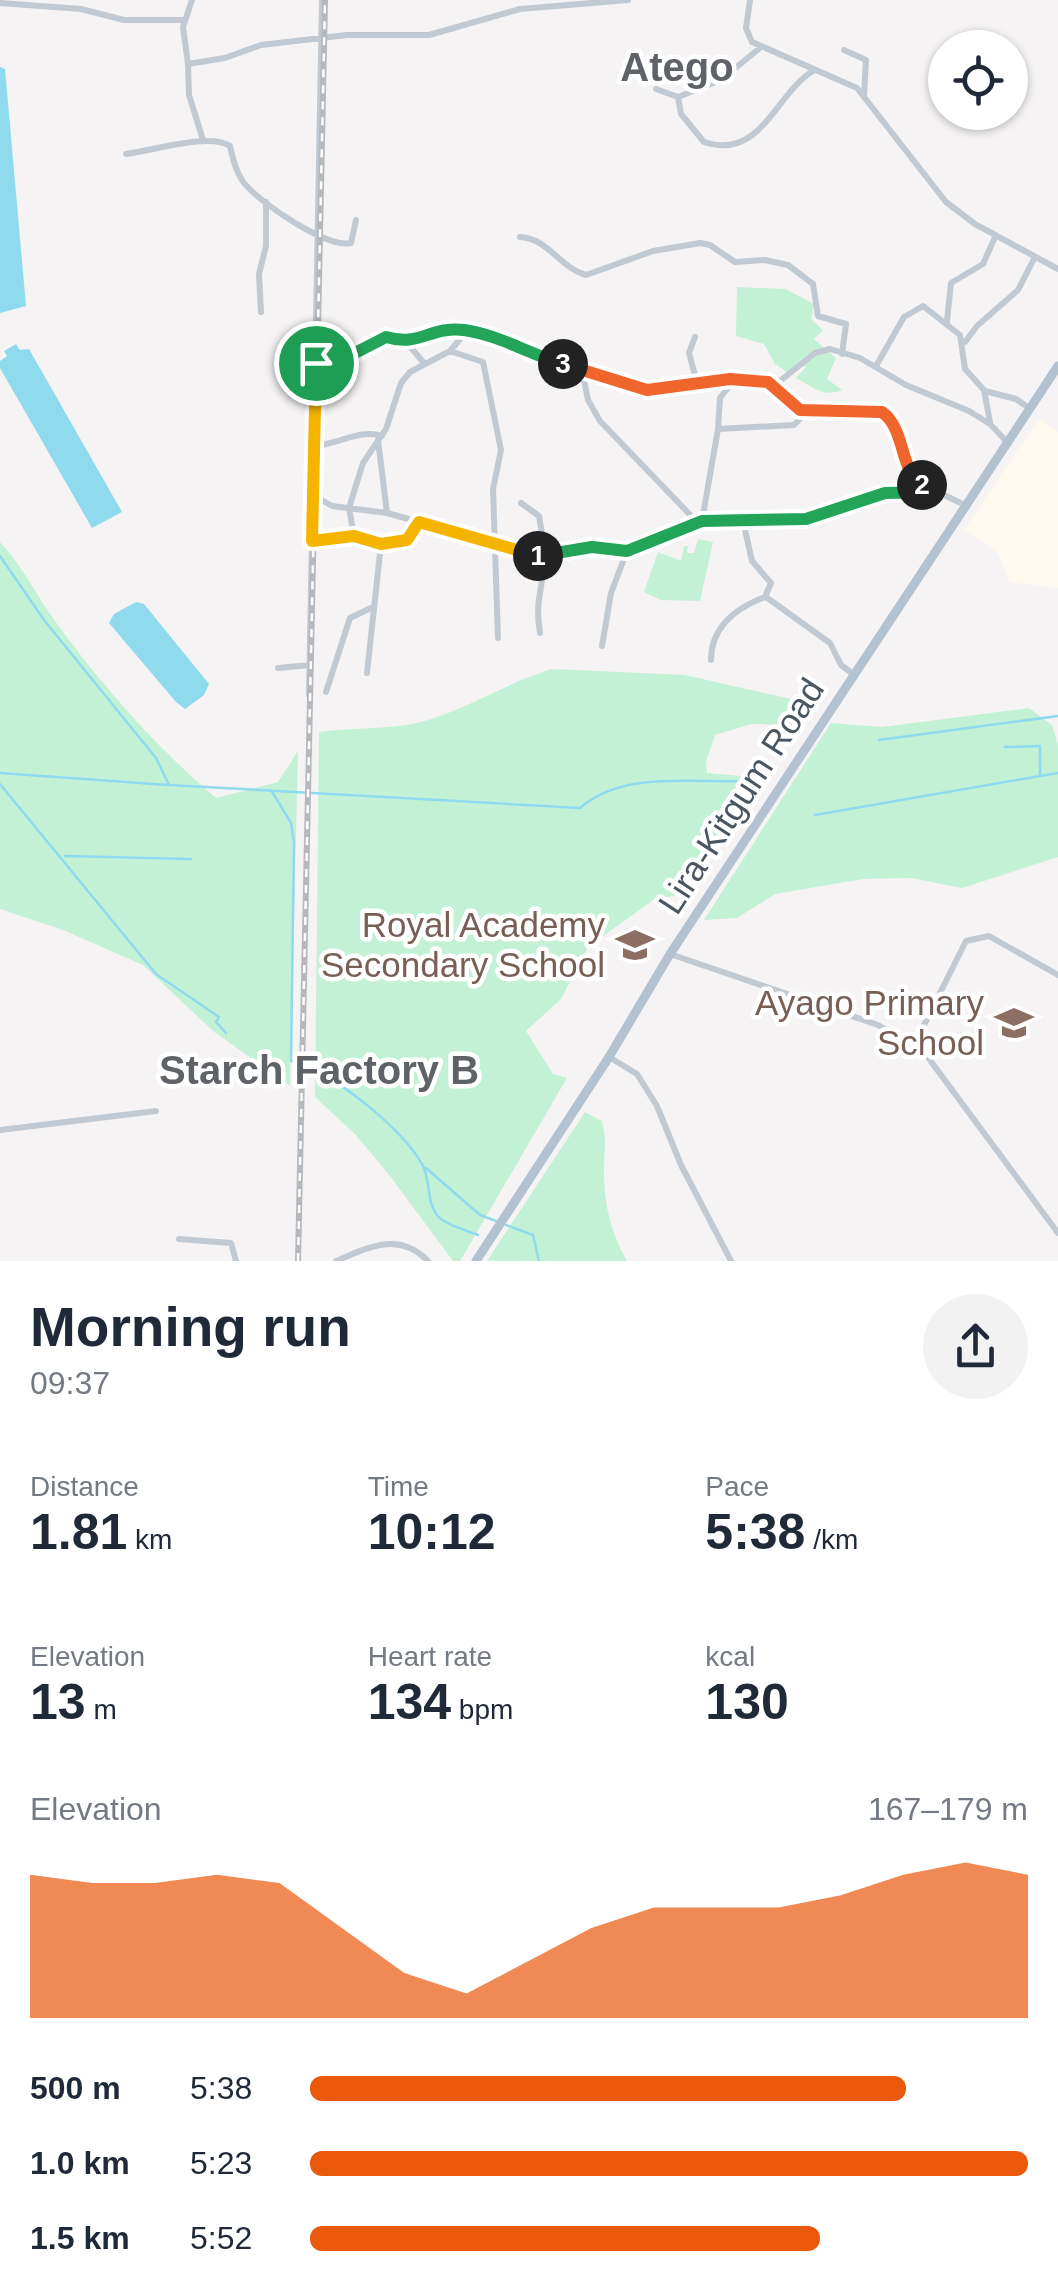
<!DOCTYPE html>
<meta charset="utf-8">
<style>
:root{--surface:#fff;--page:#f2f2f3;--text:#1f2937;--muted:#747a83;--accent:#ea580c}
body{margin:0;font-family:Arial,sans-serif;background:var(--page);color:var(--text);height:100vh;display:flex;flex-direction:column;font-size:38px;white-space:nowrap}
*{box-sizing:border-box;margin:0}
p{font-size:32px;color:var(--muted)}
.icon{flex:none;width:55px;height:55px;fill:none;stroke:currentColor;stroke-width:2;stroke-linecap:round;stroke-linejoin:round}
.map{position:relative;height:1261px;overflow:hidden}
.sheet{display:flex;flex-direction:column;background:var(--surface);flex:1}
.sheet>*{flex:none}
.fabs{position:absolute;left:928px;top:30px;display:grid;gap:20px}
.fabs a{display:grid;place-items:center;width:100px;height:100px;border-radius:50%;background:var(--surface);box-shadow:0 2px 8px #0004;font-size:50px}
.pin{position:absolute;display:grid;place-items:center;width:85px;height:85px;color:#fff;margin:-42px;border:5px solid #fff;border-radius:50%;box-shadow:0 2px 10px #0007}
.km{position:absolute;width:50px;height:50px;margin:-25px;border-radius:50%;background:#222;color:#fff;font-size:28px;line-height:50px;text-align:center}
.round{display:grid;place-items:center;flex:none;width:105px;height:105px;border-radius:52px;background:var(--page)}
.overview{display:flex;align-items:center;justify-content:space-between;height:170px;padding:0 30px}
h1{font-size:55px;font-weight:700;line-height:75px}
.stats{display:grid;grid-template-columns:repeat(3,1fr);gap:15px;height:170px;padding:10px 30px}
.stats div{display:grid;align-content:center}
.stats b{font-size:50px;font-weight:700}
.stats small{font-size:28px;font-weight:400}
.stats p{font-size:28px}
.chart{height:280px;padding:20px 30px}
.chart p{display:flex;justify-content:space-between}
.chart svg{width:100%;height:180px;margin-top:10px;fill:var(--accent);opacity:.7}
ul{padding:0 30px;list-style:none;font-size:32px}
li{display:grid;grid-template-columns:160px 120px 1fr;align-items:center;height:75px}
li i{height:25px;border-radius:12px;background:var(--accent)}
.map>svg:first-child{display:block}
</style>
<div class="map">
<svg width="1058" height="1261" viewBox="0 0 1058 1261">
<rect width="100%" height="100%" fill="#f5f3f3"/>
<path fill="#fdf9ef" d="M 1039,418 L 1058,432 L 1058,588 L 1010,582 L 997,552 L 964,530 Z"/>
<path fill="#c3f1d5" d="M 737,287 L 785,289 L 814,304 L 811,319 L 823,330 L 814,339 L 836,358 L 827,379 L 842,390 C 822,398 814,387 796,378 L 806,367 L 801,364 L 790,374 L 775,364 L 764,344 L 736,336 Z
M 698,539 L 713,542 L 700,601 L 661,600 L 644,592 L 658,552 L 681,561 L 684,546 L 688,546 L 687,553 L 694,553 Z
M 0,542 C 24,568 37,597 58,625 C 103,687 158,749 216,798 L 278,782 L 298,751 L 290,1086 L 213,1031 L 143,965 L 63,930 L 0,909 Z
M 552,669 L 685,675 L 804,702 L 815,712 L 799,725 L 751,724 L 715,735 L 706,761 L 707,773 L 762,778 L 716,844 L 699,884 L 685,895 L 656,898 L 588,947 L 561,999 L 526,1031 L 553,1074 L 567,1078 L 460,1261 L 453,1261 L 390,1176 L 355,1134 L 315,1097 L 319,732 C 352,727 390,730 421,722 C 468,709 506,683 552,669 Z
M 1029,708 L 1052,725 L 1058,745 L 1058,857 L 962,888 L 911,878 L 863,879 L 775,894 L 737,918 L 704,920 L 831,723 L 882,727 Z
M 585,1112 L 602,1121 C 607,1140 604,1150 604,1169 C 603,1202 611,1233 627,1261 L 487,1261 Z"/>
<path fill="#90daee" d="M 0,67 L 5,69 L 26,306 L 0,313 Z
M 16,344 L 20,350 L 29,349 L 122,512 L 92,528 L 0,368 L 0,361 L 7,356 L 4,351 Z
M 136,602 L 144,604 L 209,684 L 204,695 L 185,709 L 176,702 L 109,623 L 114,614 Z"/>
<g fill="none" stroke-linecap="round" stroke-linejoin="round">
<path stroke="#90daee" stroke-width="2.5" d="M 0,556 L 44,620 L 156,758 L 169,785 L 580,808 C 625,769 699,784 756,781
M 879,740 L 1058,716
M 1005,747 L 1040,746 L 1040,776 L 1058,773
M 0,773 L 168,785
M 0,784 L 156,974 L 219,1017 L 216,1022 L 226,1033
M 271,790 L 291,823 L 294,843 L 291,1061 C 330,1070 402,1128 422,1164 C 431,1179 426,1201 437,1215 C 445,1225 466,1230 478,1235
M 815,815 L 1040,776
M 65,856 L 191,859
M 426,1168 L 480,1215 L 496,1221
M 506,1225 L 533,1235 L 539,1261"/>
<path stroke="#c1cad2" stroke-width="6" d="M 192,0 L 183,27 L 188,64 L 225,58 L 261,45 L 347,35 L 429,35 L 520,9 L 628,0
M 750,0 L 746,28 L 752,42 L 857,88 L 946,202 L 975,224 L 1058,269
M 0,3 L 81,9 L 124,20 L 184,20
M 844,50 L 866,60 L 864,96
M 188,64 L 189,95 L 203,140
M 656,89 L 678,97 L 721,80 L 761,47
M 678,97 L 681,114 L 704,142 C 761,161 775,94 813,71
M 126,154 C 152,151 210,132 230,146 C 233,159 236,172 244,183 C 259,202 327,249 351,243 L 356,220
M 520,237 C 548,238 560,268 586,275 L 653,251 L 700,243 L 710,245 L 735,262 L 765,260 L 788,265 L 813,284 L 818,316 L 846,324 L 842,354
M 261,312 L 259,274 L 266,246 L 266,202
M 947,321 L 951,283 L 983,264 L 996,235
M 695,337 L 689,353 L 697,383
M 965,342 L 977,326 L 1018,290 L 1035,257
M 407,343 L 424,363
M 450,351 L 483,362 L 501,450 L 493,489 L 498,638
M 316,363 L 350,355 L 386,337 L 407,343 L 438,331 L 467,331 L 647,389 L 723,379 L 768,382 L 785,393 L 799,410 L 865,410 L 886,414 L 915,481 L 967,506
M 876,366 L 904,317 L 923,306 L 960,335 L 965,369 L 984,390 L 990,422
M 582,369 L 588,400 L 600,421 L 698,523
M 775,385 L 815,353 L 830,349 L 860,358 L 906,385 L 969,411 L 990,424 L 1008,443
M 985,391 L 1016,399 L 1029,408
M 718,429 L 720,398 L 735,379
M 378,440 L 387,513 L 544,557 L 592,547 L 638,549 L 702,521 L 806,519 L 885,493 L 932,492
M 314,446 C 337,445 361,428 382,436
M 313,495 L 332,506 L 387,513
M 521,503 L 539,516 C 542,534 547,557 543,575 C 539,598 536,610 540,633
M 702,521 L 718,429 L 794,425 L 800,419 L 799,410
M 354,536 L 349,508 L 363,463 L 386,429 L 401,383 L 410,372 L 450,351 L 467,331
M 312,541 L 354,536 L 381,544 L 407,540 L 419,522
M 766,597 L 830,643 L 841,665 L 853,674
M 602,646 L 611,593 L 627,551
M 711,660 C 711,627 736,608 765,597 L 771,583 L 752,561 L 743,521
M 278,668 L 310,665
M 367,673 L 381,544
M 326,692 L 350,618 L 373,607
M 309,695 L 322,0
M 670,954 L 878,1025 L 924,1052 L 1058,1233
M 914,1045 L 966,941 L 989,936 L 1058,975
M 609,1057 L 637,1074 L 657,1106 L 681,1165 L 731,1261
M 0,1130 L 156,1111
M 179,1239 L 231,1243 L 236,1261
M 336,1261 C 369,1247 399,1231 428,1261"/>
<path stroke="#b3c2d1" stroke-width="9" d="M 476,1261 L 609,1057 L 670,954 L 1058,366"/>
<g stroke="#b5b8bd" stroke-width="6">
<path id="rail" d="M 298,1261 L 325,0"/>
</g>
<use href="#rail" stroke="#fff" stroke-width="2.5" stroke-dasharray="8" stroke-linecap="butt"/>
</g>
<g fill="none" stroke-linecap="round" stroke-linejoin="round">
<g stroke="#fff" stroke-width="20">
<path id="split-1" d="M 316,363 L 312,541 L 354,536 L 381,544 L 407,540 L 419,522 L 538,556"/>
</g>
<g stroke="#fff" stroke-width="20">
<path id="split-2" d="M 538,556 L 592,547 L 627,551 L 702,521 L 806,519 L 885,493 L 934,492 L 922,485"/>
</g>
<g stroke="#fff" stroke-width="20">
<path id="split-3" d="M 563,364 L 647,390 L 730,379 L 768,382 L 800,410 L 882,412 C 906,429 899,470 922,485"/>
</g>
<g stroke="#fff" stroke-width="20">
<path id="split-4" d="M 316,363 L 355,353 L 386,337 C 420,347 430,326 464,330 C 499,335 529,354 563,364"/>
</g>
<use href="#split-1" stroke="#f5b400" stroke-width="12"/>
<use href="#split-2" stroke="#22a559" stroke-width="12"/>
<use href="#split-3" stroke="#f0652b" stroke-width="12"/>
<use href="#split-4" stroke="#22a559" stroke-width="12"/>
</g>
<defs>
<g id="school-bare" transform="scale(3)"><path d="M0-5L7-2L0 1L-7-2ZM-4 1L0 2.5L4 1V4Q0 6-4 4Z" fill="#8d6e63" stroke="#fff" stroke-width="2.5" paint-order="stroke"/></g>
</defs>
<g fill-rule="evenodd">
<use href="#school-bare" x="635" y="945"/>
<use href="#school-bare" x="1014" y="1023"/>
</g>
<g text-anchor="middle" stroke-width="9" stroke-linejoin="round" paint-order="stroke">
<g font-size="35" fill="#4a5661" stroke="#fff">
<text transform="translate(741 796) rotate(-57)" y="12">Lira-Kitgum Road</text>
</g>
<g font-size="35" fill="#785e54" stroke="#fff" text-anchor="end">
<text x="605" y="937">Royal Academy<tspan x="605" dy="40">Secondary School</tspan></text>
<text x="984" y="1015">Ayago Primary<tspan x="984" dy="40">School</tspan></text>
</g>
<g font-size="40" font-weight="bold" fill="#5f6368" stroke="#fff">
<text x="677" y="81">Atego</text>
<text x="319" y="1084">Starch Factory B</text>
</g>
</g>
</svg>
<div class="fabs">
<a><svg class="icon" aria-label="locate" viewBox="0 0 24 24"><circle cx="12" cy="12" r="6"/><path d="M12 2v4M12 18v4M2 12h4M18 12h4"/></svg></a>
</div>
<div class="pin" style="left:316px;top:363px;background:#1e9e55"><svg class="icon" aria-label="arrive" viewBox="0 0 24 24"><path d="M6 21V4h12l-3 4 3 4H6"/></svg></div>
<b class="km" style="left:538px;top:556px">1</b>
<b class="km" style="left:922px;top:485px">2</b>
<b class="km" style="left:563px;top:364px">3</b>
</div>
<section class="sheet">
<div class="overview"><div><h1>Morning run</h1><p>09:37</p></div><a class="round"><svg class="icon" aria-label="share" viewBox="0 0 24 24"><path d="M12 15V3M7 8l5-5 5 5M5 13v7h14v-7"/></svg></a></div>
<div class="stats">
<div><p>Distance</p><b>1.81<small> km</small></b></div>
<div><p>Time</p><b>10:12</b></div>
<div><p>Pace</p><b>5:38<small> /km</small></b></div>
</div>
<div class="stats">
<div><p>Elevation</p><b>13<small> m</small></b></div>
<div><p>Heart rate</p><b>134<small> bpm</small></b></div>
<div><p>kcal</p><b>130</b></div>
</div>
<div class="chart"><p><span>Elevation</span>167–179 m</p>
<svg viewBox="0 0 160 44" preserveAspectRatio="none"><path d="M0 44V9L10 11L20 11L30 9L40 11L50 22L60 33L70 38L80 30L90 22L100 17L110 17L120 17L130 14L140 9L150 6L160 9V44z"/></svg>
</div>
<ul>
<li><b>500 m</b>5:38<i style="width:83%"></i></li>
<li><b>1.0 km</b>5:23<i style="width:100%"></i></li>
<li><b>1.5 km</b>5:52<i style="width:71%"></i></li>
</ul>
</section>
